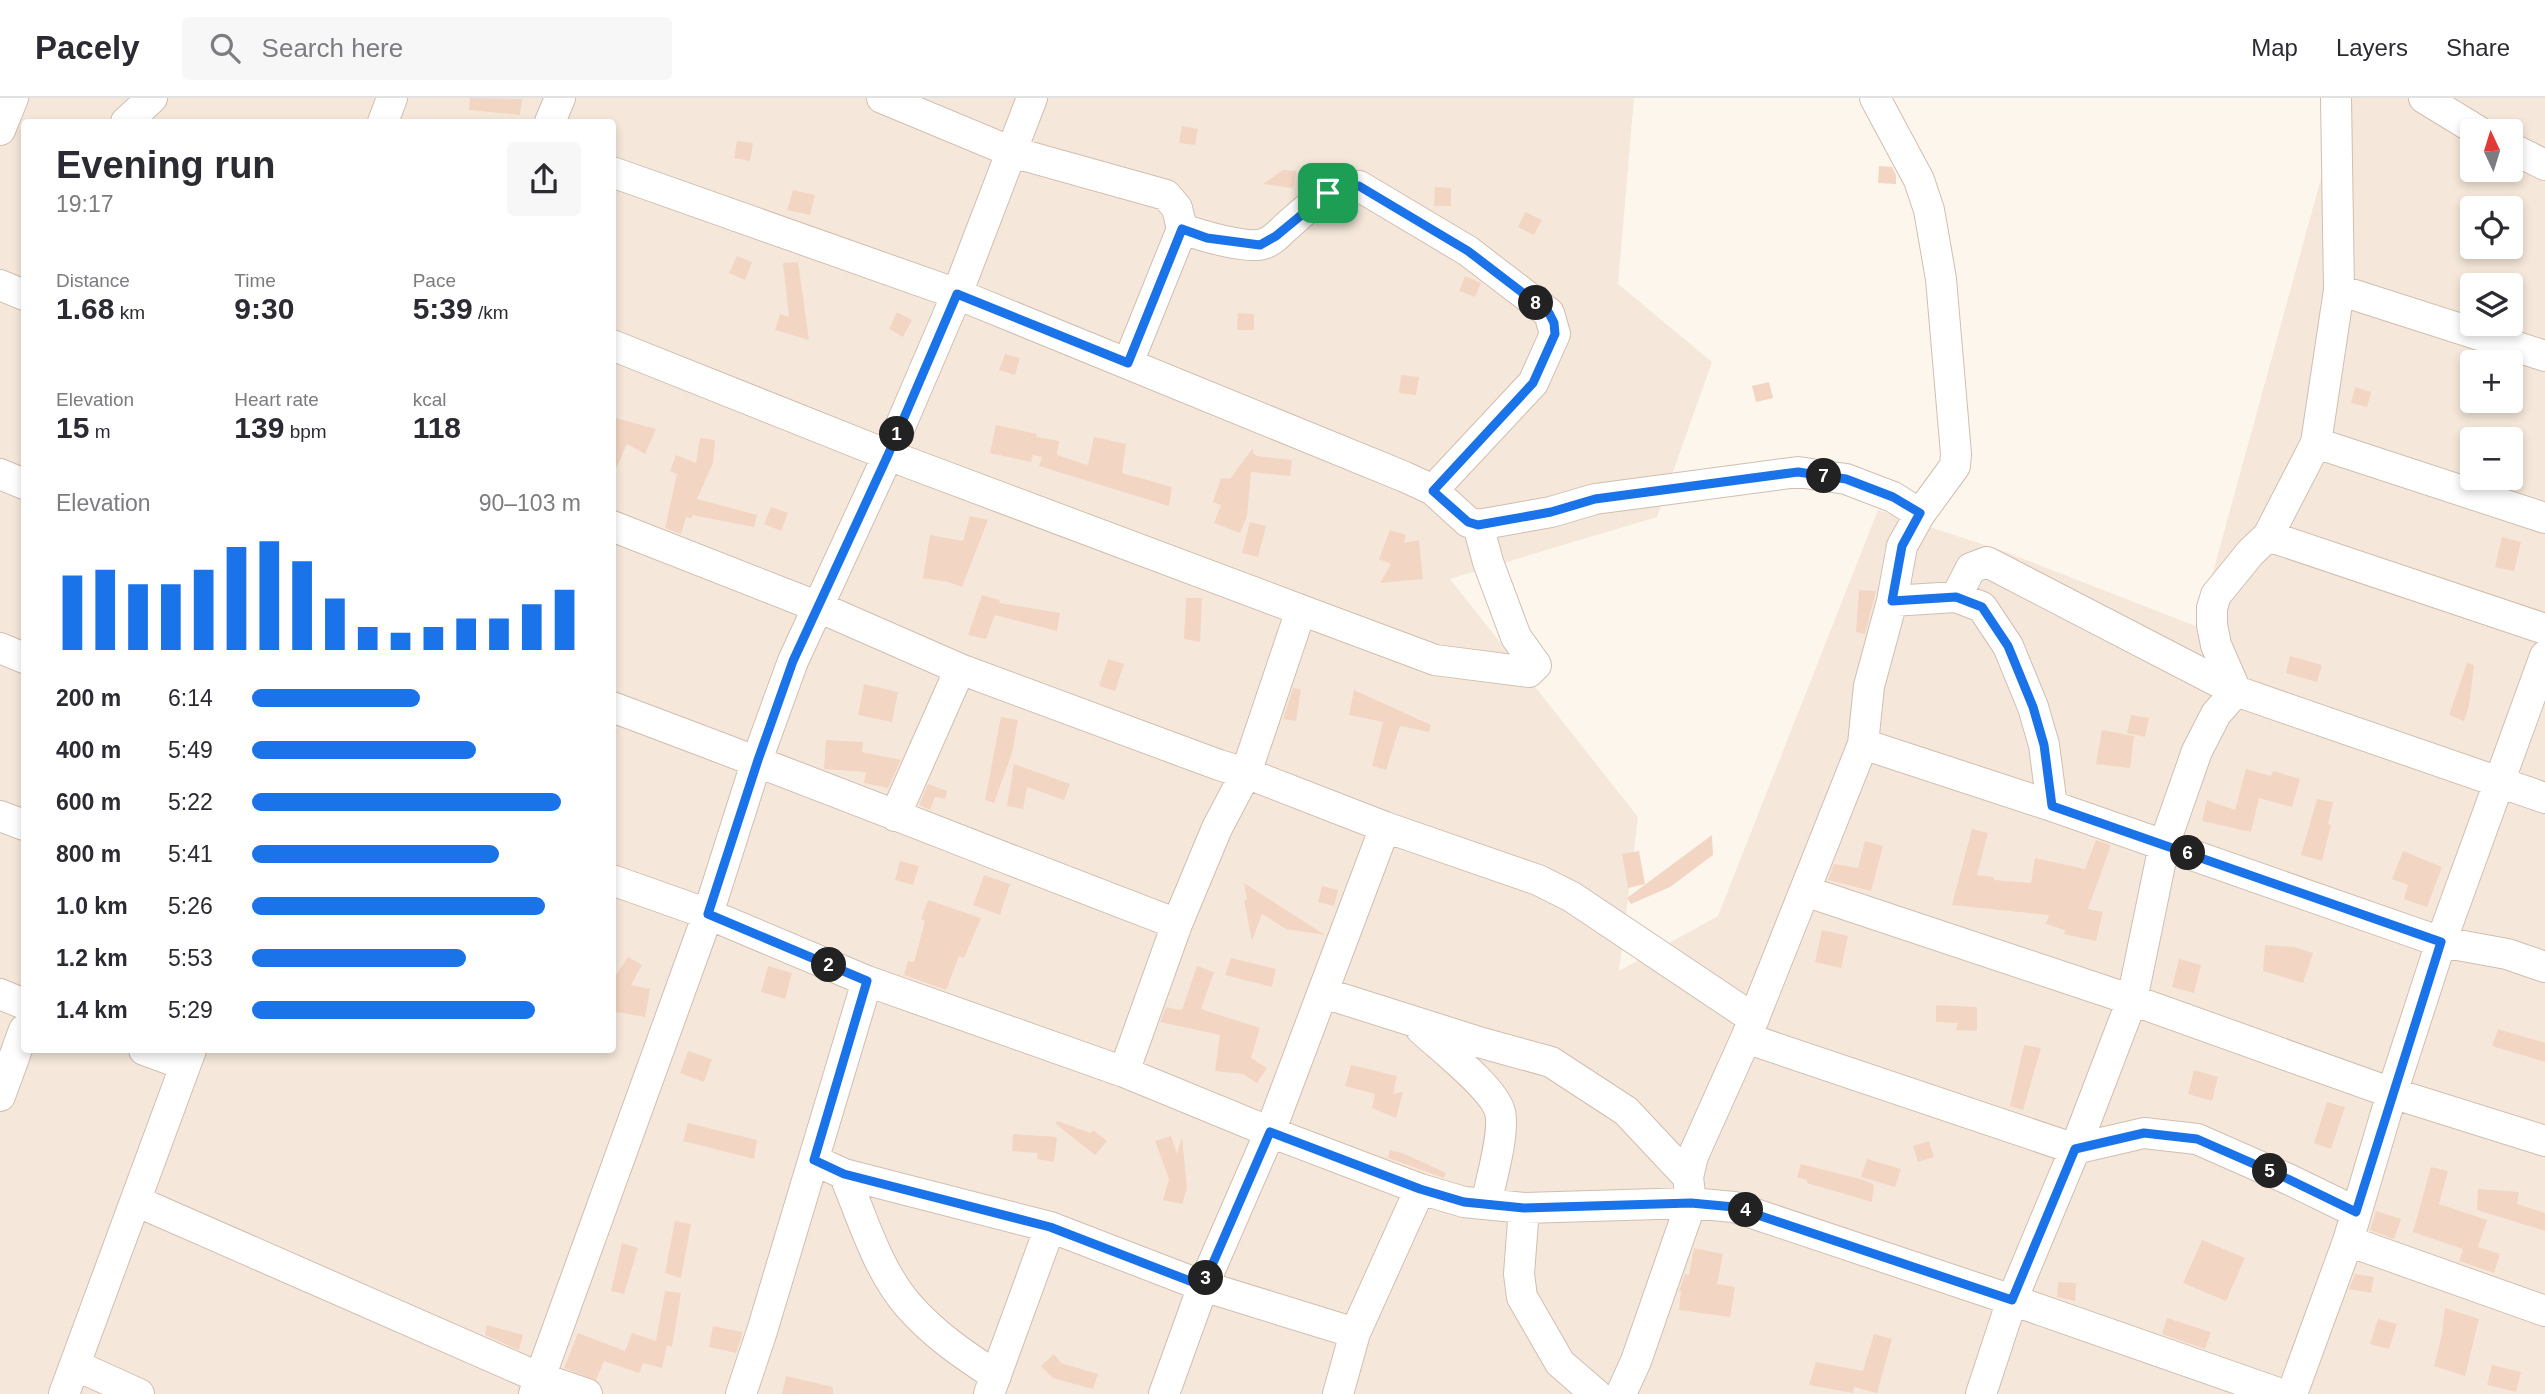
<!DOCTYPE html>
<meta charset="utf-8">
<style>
:root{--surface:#fff;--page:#f7f7f7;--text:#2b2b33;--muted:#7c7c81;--line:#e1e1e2;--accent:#1a73e8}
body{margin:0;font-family:Arial,sans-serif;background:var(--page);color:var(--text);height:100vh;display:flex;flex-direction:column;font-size:26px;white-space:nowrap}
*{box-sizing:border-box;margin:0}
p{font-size:23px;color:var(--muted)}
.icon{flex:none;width:38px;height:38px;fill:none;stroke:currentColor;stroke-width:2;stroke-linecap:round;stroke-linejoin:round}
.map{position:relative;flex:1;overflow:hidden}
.panel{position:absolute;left:21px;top:21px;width:595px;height:934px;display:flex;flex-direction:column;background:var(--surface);border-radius:7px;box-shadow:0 4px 10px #0003}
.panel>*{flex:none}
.needle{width:46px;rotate:356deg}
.controls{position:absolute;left:2460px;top:21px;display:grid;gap:14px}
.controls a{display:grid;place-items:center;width:63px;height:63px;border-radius:7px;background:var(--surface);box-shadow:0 4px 10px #0003;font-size:35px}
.pin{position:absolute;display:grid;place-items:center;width:60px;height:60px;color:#fff;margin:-30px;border-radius:14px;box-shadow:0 4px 10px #0006}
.km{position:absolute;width:35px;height:35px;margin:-18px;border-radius:50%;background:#222;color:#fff;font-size:19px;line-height:35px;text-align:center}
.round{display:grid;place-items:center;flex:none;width:74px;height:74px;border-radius:7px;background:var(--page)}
.overview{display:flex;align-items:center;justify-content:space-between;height:119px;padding:0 35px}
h1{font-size:38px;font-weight:600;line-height:52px}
.metrics{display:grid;grid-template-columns:repeat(3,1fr);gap:10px;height:119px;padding:7px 35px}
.metrics div{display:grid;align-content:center}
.metrics b{font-size:30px;font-weight:600}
.metrics small{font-size:19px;font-weight:400}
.metrics p{font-size:19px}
.chart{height:196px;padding:14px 35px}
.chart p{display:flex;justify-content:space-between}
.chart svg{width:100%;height:126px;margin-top:7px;stroke:var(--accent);stroke-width:6}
ul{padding:0 35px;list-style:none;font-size:23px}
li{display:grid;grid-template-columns:112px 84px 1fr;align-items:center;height:52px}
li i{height:18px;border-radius:9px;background:var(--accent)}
header{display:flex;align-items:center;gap:42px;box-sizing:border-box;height:98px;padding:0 35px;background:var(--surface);border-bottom:2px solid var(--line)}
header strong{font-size:33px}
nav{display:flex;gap:38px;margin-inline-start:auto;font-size:24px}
.search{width:490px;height:63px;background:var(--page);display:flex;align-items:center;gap:18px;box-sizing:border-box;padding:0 24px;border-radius:7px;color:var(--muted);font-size:26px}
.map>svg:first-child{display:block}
</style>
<header>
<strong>Pacely</strong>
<div class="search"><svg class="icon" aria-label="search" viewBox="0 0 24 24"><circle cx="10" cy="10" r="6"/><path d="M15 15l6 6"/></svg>Search here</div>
<nav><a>Map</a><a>Layers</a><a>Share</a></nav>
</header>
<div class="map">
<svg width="2545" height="1296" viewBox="0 0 2545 1296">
<rect width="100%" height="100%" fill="#fdf6ec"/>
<path fill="#f5e8da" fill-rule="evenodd" d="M 0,0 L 1634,0 L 1618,186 L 1712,264 L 1657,419 L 1450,481 L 1638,719 L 1619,873 L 1718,818 L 1878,412 L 2003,453 L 2198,529 L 2343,0 L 2545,0 L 2545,1296 L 0,1296 ZM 24,24 L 612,24 L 612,952 L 24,952 ZM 2473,33 L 2511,33 L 2511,72 L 2473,72 ZM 2473,110 L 2511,110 L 2511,149 L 2473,149 ZM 2473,187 L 2511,187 L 2511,226 L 2473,226 ZM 2473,264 L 2511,264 L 2511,303 L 2473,303 ZM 2473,341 L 2511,341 L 2511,380 L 2473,380 Z"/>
<path fill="#f3d5c3" d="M 470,0 L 522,1 L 520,17 L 469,12 Z
M 1182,28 L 1198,31 L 1195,47 L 1179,45 Z
M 737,43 L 753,45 L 750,63 L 734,60 Z
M 1879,68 L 1892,69 L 1896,77 L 1896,86 L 1878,85 Z
M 1283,72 L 1296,73 L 1293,90 L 1263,86 Z
M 1435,89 L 1451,90 L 1451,108 L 1434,108 Z
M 793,92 L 815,97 L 810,117 L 787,112 Z
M 1525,114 L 1542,122 L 1534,137 L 1518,129 Z
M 737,158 L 752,164 L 745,182 L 729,175 Z
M 798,164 L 809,242 L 775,232 L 780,216 L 789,219 L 783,165 Z
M 1465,178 L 1481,185 L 1475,199 L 1459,193 Z
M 897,214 L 912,222 L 903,239 L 889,231 Z
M 1238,215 L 1254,216 L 1254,232 L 1237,232 Z
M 1005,256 L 1020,260 L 1015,277 L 999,272 Z
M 1401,277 L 1419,279 L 1416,297 L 1399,295 Z
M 1769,284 L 1773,300 L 1756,304 L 1752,288 Z
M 2355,289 L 2371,294 L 2367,309 L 2351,305 Z
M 612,319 L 656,331 L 645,356 L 627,346 L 612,379 Z
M 996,327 L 1037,336 L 1036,339 L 1059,343 L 1057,357 L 1088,367 L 1094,339 L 1126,346 L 1122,375 L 1172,389 L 1169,408 L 1039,368 L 1042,359 L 1033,357 L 1031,364 L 990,355 Z
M 700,340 L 715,342 L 713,365 L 697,401 L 757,417 L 754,429 L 692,417 L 692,420 L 686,419 L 681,436 L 665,430 L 677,376 L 670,373 L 676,357 L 696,365 Z
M 1253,350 L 1253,355 L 1257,358 L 1292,362 L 1290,378 L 1251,374 L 1247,418 L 1240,435 L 1214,425 L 1221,407 L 1213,404 L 1221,380 L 1230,381 Z
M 771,409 L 788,415 L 781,433 L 764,426 Z
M 970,418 L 988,422 L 962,489 L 948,484 L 923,480 L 930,437 L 963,443 Z
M 1250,424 L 1266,428 L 1258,459 L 1242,455 Z
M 1390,432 L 1406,437 L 1404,445 L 1419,442 L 1423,481 L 1380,485 L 1391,466 L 1379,461 Z
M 2502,439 L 2521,444 L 2514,473 L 2495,469 Z
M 1859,492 L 1876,493 L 1865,536 L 1856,534 Z
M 982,497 L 1000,502 L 999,505 L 1060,515 L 1057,533 L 995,517 L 986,541 L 968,537 Z
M 1186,500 L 1202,500 L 1200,544 L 1184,541 Z
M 2290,558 L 2322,567 L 2317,584 L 2286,575 Z
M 1108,561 L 1124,566 L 1115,593 L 1099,588 Z
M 2467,565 L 2474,567 L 2469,608 L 2464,623 L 2449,617 Z
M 864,586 L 898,594 L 892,624 L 858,617 Z
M 1293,590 L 1301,591 L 1296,623 L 1283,621 Z
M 1354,592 L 1431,627 L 1429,634 L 1400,628 L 1386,672 L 1372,668 L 1383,624 L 1349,617 Z
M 2131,617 L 2149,620 L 2145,639 L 2127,635 Z
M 1001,619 L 1018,622 L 1012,655 L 994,705 L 985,702 Z
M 2102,632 L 2134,638 L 2130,670 L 2096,666 Z
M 826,642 L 863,644 L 862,654 L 901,662 L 888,690 L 864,685 L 866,674 L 824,671 Z
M 1014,666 L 1070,686 L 1064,702 L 1027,689 L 1023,711 L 1007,708 Z
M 2246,671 L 2271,678 L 2273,673 L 2300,681 L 2292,709 L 2259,700 L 2251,734 L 2202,723 L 2207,702 L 2235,712 Z
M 928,686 L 947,693 L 945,701 L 935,699 L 930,712 L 919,707 Z
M 2317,701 L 2333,704 L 2328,726 L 2331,727 L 2322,763 L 2301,757 Z
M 1972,731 L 1988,735 L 1977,777 L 1994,779 L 1994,782 L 2031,785 L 2035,760 L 2085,771 L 2096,742 L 2111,747 L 2088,811 L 2103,814 L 2096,843 L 2064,836 L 2065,832 L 2046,826 L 2049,817 L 1952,807 Z
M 1712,737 L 1713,757 L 1670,789 L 1631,806 L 1627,800 Z
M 1865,743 L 1883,748 L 1871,793 L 1828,782 L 1834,766 L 1858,770 Z
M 1639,753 L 1645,786 L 1628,790 L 1622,756 Z
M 2403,753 L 2442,769 L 2427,809 L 2404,801 L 2408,787 L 2392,781 Z
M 900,763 L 919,768 L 913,787 L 895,782 Z
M 984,777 L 1010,786 L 1000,817 L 973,807 Z
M 1244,785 L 1325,837 L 1286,831 L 1262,816 L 1252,843 L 1244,802 L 1247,802 Z
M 1322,788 L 1338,792 L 1334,808 L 1318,804 Z
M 928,802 L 981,820 L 964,860 L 959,858 L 946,892 L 904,877 L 908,863 L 914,864 L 925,823 L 921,821 Z
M 1822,832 L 1848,838 L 1841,870 L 1815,864 Z
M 2265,847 L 2294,849 L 2313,855 L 2303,885 L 2263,873 Z
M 628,859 L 642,867 L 631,887 L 650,891 L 645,919 L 616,914 L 612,920 L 612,883 Z
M 1231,860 L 1276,871 L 1272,889 L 1225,877 Z
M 2179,861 L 2201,867 L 2194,895 L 2172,889 Z
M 768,868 L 792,875 L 785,901 L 761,894 Z
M 1197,868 L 1214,874 L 1201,911 L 1260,930 L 1251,960 L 1267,970 L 1257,985 L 1243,976 L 1215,973 L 1220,937 L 1160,924 L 1166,909 L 1182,912 Z
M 1936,907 L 1977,909 L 1977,933 L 1956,932 L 1958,925 L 1936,924 Z
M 2498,931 L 2545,945 L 2545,964 L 2492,948 Z
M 2024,947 L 2041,950 L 2023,1012 L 2010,1008 Z
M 688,953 L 712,961 L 704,984 L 680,975 Z
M 1351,967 L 1397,978 L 1393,996 L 1403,994 L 1396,1020 L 1372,1010 L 1375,996 L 1345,988 Z
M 2194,972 L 2218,979 L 2212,1003 L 2188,996 Z
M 2327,1004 L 2345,1009 L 2331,1051 L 2314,1045 Z
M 1057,1023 L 1091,1035 L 1093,1032 L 1107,1043 L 1095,1057 L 1056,1026 Z
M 688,1025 L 757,1042 L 754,1061 L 683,1043 Z
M 1013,1036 L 1057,1039 L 1054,1064 L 1037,1061 L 1038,1055 L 1012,1053 Z
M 1171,1038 L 1177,1056 L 1182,1039 L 1187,1090 L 1182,1106 L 1163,1102 L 1169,1081 L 1155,1043 Z
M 1929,1043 L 1934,1059 L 1918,1064 L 1913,1048 Z
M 1390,1052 L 1405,1056 L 1446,1075 L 1444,1080 L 1388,1060 Z
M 1867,1061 L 1901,1071 L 1895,1089 L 1861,1079 Z
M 1801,1066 L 1864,1082 L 1874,1087 L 1872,1104 L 1807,1085 L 1807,1082 L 1797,1079 Z
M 2431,1069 L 2448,1073 L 2439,1106 L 2487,1122 L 2478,1149 L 2500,1156 L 2494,1175 L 2459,1163 L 2463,1151 L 2413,1134 Z
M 2478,1091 L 2519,1094 L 2517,1106 L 2545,1115 L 2545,1133 L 2477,1112 Z
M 2376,1113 L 2401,1121 L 2394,1141 L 2370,1132 Z
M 675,1123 L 691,1126 L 681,1180 L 665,1175 Z
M 2202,1142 L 2245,1160 L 2226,1203 L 2183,1185 Z
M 622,1145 L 638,1150 L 624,1196 L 611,1193 Z
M 1694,1150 L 1723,1156 L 1717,1186 L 1735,1189 L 1730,1219 L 1679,1212 L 1681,1193 L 1679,1193 L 1685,1176 L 1689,1177 Z
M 2355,1176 L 2374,1179 L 2371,1195 L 2349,1191 Z
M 2058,1184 L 2076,1185 L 2075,1203 L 2057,1199 Z
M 665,1193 L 681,1195 L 672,1249 L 667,1247 L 662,1270 L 643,1265 L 639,1275 L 604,1263 L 596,1282 L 564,1270 L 578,1235 L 625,1253 L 632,1235 L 656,1243 Z
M 2445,1210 L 2479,1221 L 2465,1278 L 2434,1268 L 2442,1236 Z
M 2167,1220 L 2211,1234 L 2205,1251 L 2162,1236 Z
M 2378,1221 L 2397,1226 L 2389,1251 L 2370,1246 Z
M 487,1227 L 523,1237 L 519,1252 L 485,1237 Z
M 713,1228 L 743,1234 L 736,1255 L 709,1249 Z
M 1874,1236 L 1892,1241 L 1877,1295 L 1854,1289 L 1853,1295 L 1809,1287 L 1816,1264 L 1863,1273 Z
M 1054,1256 L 1061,1265 L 1098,1276 L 1093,1291 L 1053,1280 L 1041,1268 Z
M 2492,1267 L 2521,1274 L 2516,1294 L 2487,1287 Z
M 786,1278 L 833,1289 L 833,1296 L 782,1296 Z"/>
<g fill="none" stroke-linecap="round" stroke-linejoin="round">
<g stroke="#d1beb0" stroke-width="32">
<path id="minor" d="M 882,0 L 1012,54 L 1166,97 L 1177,110 L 1182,131 L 1128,265
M 2424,0 L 2478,33
M 126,24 L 152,0
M 383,24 L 392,0
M 550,24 L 560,0
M 0,32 L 13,0
M 2511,50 L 2545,67
M 612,74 L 957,196 L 1405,379 L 1433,392 L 1468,424 L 1478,427 L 1551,414 L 1595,401 L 1798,374 L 1846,381 L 1893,399 L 1920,416
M 1182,131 C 1200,137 1245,151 1263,146 C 1271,144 1279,136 1285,130 C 1308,110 1327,88 1359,88 L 1468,153 L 1549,215 L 1555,236 L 1533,285 L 1433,392
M 0,187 L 24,197
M 2339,192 L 2545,258
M 612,247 L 888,357 L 1301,512 L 1246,675 L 1217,730 L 1177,826 L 1124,974
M 2316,345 L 2545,420
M 0,376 L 24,386
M 612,428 L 816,508 L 960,571 L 1219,667 L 1246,675 L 1385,729 L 1538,782 L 1572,799 L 1754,921
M 2268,438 L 2545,531
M 1956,499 L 1971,470 L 1987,464 L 2236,593 L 2545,700
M 1892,503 L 1956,499 L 1982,509 L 2008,548 L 2033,609 L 2044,647 L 2052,708
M 1301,512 L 1435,562 L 1529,574 L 1536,567 L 1516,539 L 1488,464 L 1478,427
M 0,550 L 24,560
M 612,609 C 801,679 988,754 1177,826
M 1863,646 L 1869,588 L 1892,503 L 1902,448 L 1920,416 L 1955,368 L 1956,356 L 1941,181 L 1929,112 L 1919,82 L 1875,0
M 0,718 L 24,727
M 895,718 L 960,571
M 612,782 L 708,816 L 867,883 L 1124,974 L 1270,1034 L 1420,1091 L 1464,1104 L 1524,1110 L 1691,1105 L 1734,1109 L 2012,1202 L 2281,1296
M 1805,793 L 2132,902 L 2392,995 L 2545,1043
M 1324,895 L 1482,945 L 1551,964 L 1626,1013 L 1688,1079
M 0,896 L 24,906
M 1421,931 C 1440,949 1494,990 1500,1014 C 1505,1035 1491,1082 1486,1106
M 1746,940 L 2075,1051 L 2144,1035 L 2197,1041 L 2288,1081 L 2356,1114
M 144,952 L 185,967
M 0,998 L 24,932
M 814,1062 L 844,1076 L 1050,1129 L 1203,1188 L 1355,1235
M 844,1076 C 862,1119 877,1171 908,1207 C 933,1236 964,1257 996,1278
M 136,1103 L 540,1280 L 587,1296
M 1524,1110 L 1519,1176 L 1522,1199 L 1560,1265 L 1596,1296
M 2348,1143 L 2545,1213
M 75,1267 L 139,1296
M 64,1296 L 191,952
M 534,1296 L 708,816 L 757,662 L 793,563 L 888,357 L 957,196 L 1032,0
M 741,1296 L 762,1233 L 867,883
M 989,1296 L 1050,1129
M 1164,1296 L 1203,1188 L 1270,1034 L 1385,729
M 1338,1296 L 1355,1235 L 1420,1091
M 1621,1296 L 1636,1263 L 1691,1105 L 1688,1079 L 1693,1058 L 1746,940 L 1863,646 L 2052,708 L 2441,844 L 2507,856 L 2545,869
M 1981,1296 L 2012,1202 L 2075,1051 L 2132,902 L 2164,747 L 2197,653 L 2216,616 L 2236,593 L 2216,547 L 2212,527 L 2212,510 L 2216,497 L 2251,454 L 2268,438 L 2316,345 L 2339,192 L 2336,0
M 2292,1296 L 2348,1143 L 2392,995 L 2441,844 L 2545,558"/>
</g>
<use href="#minor" stroke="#fff" stroke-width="30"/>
</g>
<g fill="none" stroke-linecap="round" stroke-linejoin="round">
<g stroke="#fff" stroke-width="14">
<path id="route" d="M 1343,88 L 1359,88 L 1468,153 L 1549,215 L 1554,225 L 1555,236 L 1533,285 L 1433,393 L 1468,424 L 1478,427 L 1551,414 L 1595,401 L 1798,374 L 1846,381 L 1893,399 L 1920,415 L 1902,448 L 1892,503 L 1956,499 L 1982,509 L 2008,548 L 2033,609 L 2044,647 L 2052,708 L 2441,844 L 2356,1114 L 2288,1081 L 2197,1041 L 2144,1035 L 2075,1051 L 2012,1202 L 1734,1109 L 1691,1105 L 1524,1110 L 1464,1104 L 1420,1091 L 1270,1034 L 1203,1188 L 1050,1129 L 844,1076 L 814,1062 L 867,883 L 708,816 L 758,662 L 793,563 L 888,357 L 957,196 L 1128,265 L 1182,131 L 1207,140 L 1260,147 L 1276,138 L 1328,95 Z"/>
</g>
<use href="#route" stroke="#1a73e8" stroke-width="9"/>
</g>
</svg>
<div class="controls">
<a><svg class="needle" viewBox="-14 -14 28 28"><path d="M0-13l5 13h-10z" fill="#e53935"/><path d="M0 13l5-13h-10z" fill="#7c7c81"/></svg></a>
<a><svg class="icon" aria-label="locate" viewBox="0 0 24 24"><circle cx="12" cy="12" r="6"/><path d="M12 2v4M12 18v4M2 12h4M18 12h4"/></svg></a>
<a><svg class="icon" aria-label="layers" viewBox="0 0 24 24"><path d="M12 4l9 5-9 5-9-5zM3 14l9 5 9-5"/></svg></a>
<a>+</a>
<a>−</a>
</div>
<div class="pin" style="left:1328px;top:95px;background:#1e9e55"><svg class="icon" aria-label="arrive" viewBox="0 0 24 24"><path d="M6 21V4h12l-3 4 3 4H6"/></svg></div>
<b class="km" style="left:897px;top:336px">1</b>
<b class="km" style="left:829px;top:867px">2</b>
<b class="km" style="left:1206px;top:1180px">3</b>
<b class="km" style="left:1746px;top:1112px">4</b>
<b class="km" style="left:2270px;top:1073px">5</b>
<b class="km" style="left:2188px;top:755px">6</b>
<b class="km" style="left:1824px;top:378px">7</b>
<b class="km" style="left:1536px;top:205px">8</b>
<section class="panel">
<div class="overview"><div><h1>Evening run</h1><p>19:17</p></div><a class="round"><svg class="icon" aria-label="share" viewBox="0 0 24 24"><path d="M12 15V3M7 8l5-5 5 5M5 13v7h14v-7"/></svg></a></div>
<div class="metrics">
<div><p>Distance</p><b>1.68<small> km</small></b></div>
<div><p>Time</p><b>9:30</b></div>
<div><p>Pace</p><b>5:39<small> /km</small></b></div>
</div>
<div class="metrics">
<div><p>Elevation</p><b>15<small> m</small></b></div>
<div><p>Heart rate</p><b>139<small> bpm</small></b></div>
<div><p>kcal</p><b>118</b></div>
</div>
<div class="chart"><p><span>Elevation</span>90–103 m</p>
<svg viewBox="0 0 160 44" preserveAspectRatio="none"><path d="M5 44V18M15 44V16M25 44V21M35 44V21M45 44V16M55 44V8M65 44V6M75 44V13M85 44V26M95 44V36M105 44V38M115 44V36M125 44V33M135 44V33M145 44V28M155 44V23"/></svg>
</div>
<ul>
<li><b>200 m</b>6:14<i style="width:51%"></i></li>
<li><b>400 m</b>5:49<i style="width:68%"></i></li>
<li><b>600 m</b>5:22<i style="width:94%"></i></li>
<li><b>800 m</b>5:41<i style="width:75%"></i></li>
<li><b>1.0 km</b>5:26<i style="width:89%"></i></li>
<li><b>1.2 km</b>5:53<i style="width:65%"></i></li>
<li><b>1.4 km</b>5:29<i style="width:86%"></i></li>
</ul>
</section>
</div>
